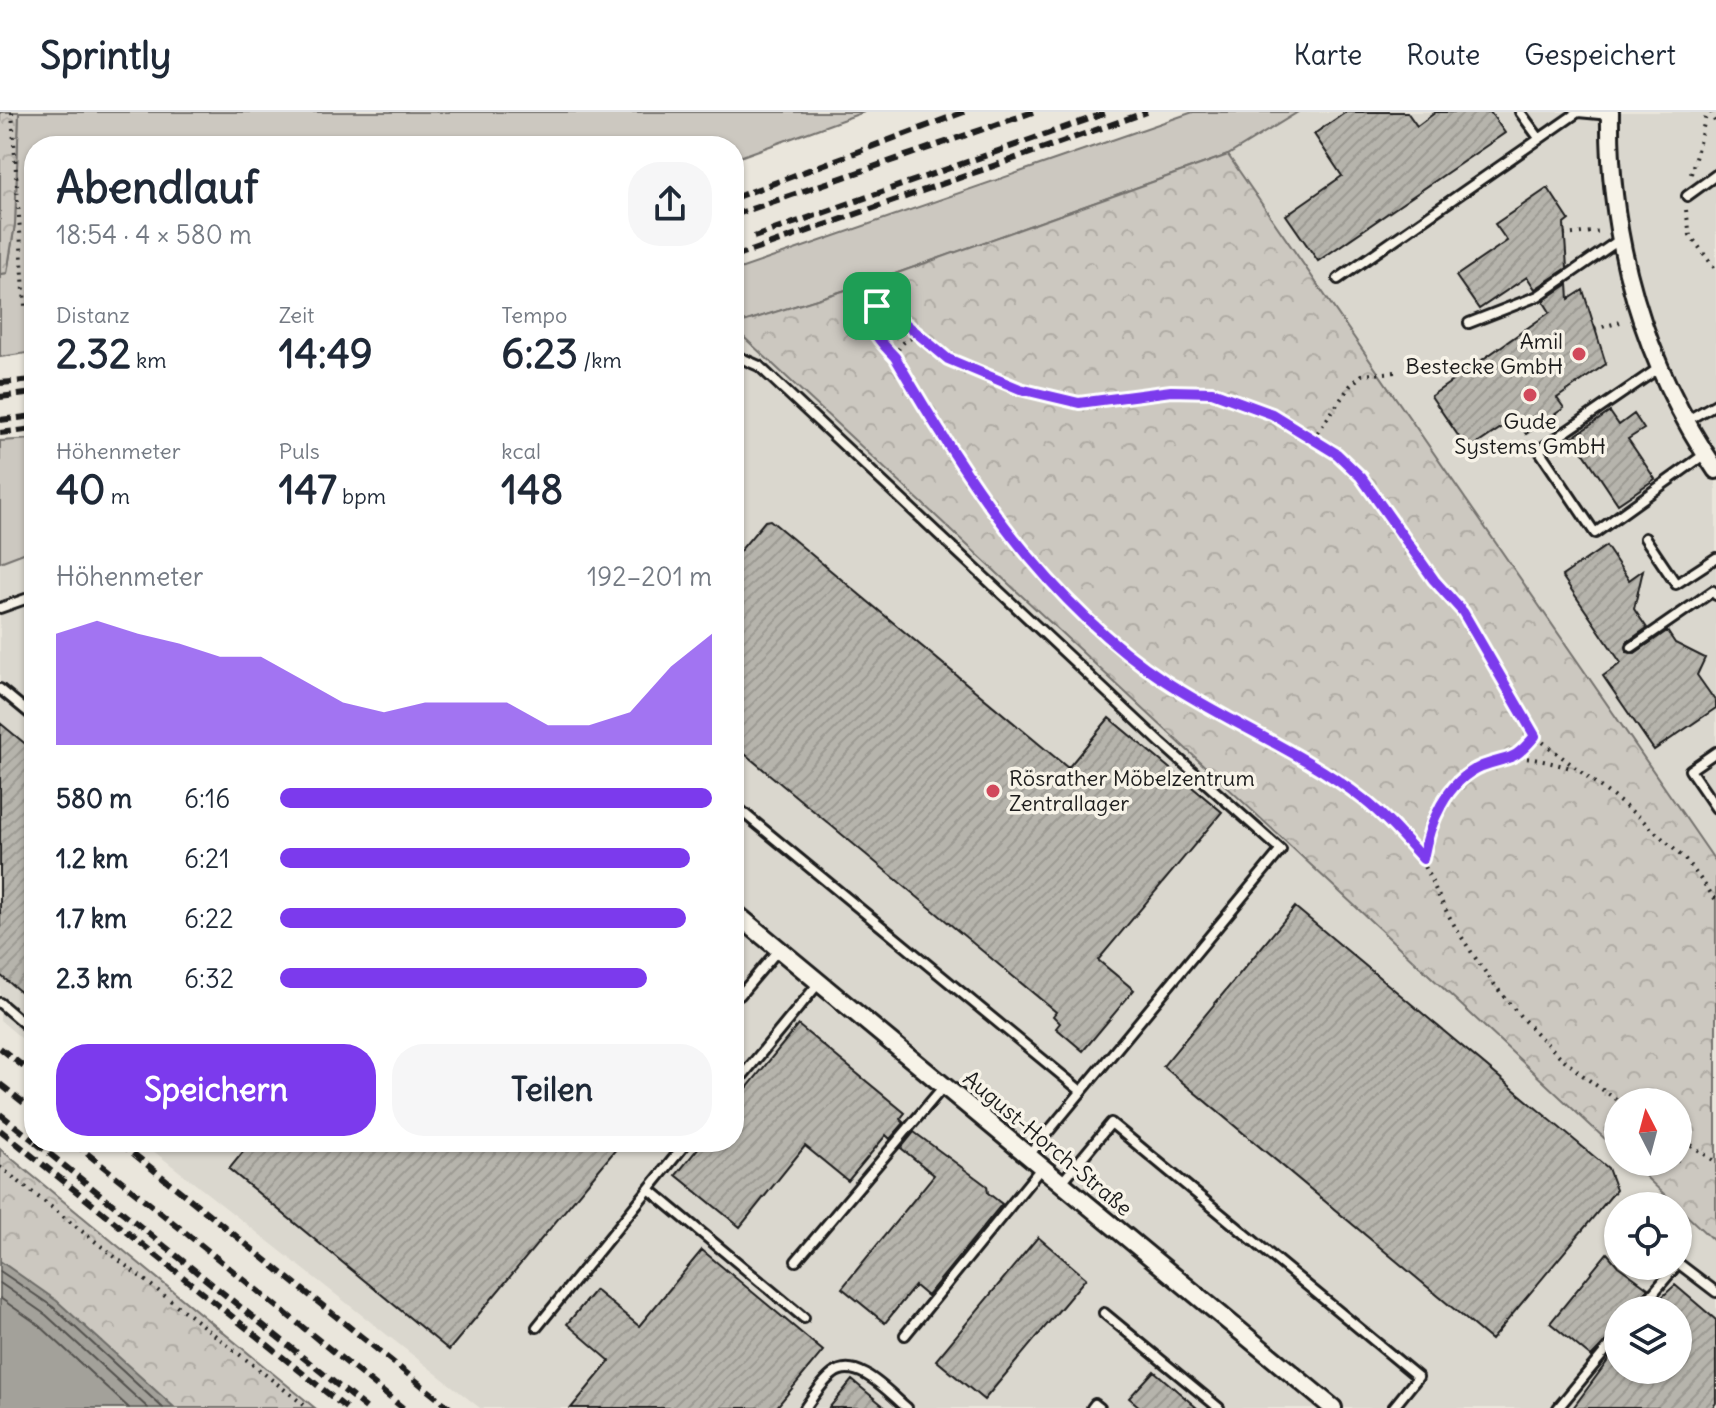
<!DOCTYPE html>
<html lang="de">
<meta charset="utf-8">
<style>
:root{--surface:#fff;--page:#f6f6f7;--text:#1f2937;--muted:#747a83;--line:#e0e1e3;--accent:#7c3aed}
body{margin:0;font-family:Delius,sans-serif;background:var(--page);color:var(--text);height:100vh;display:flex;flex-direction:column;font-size:30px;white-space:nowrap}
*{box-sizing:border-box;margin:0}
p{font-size:26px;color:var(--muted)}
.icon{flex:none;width:44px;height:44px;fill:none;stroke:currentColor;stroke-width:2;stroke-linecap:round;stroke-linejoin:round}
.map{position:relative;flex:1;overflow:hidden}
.drawer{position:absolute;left:24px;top:24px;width:720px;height:1016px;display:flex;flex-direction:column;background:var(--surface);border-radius:32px;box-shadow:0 2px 6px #0004}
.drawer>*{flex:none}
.needle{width:52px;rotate:354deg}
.fabs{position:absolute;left:1604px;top:976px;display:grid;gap:16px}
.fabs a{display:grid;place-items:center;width:88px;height:88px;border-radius:50%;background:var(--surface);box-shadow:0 2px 6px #0004;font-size:40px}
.pin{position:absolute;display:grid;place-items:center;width:68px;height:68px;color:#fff;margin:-34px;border-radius:16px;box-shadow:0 4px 12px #0006}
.round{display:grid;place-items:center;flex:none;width:84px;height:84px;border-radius:32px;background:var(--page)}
.head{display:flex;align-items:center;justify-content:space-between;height:136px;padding:0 32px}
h1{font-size:44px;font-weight:700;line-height:60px}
.figures{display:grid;grid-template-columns:repeat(3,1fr);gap:12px;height:136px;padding:8px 32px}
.figures div{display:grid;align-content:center}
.figures b{font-size:40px;font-weight:700}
.figures small{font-size:22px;font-weight:400}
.figures p{font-size:22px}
.chart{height:224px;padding:16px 32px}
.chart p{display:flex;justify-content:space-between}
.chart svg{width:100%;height:144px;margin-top:8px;fill:var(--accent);opacity:.7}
.cta{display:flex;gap:16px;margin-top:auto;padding:16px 32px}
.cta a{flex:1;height:92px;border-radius:32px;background:var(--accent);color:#fff;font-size:32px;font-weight:700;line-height:92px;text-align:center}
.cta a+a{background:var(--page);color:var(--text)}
ul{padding:0 32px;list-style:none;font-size:26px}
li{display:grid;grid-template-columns:128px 96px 1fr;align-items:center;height:60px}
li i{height:20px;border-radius:10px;background:var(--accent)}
header{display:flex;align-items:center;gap:48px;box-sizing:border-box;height:112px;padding:0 40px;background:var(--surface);border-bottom:2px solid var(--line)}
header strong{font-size:38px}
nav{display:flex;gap:44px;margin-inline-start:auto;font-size:28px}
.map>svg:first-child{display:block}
</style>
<header>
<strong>Sprintly</strong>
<nav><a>Karte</a><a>Route</a><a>Gespeichert</a></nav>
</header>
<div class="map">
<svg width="1716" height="1296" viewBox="0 0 1716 1296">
<defs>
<pattern id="forest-crowns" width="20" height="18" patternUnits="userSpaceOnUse" patternTransform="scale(2)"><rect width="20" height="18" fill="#ccc8c0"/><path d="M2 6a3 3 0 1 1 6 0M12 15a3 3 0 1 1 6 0" fill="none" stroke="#afaba4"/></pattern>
<pattern id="building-hatch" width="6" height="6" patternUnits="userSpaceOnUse" patternTransform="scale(2)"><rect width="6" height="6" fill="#b6b4ac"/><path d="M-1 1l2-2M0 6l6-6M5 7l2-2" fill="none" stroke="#9c9a93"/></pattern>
</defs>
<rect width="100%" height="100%" fill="#eae6dc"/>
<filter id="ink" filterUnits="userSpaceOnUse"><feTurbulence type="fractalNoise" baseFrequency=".0125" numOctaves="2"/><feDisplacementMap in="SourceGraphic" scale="16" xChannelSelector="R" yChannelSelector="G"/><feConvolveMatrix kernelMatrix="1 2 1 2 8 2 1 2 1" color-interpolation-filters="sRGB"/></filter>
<g filter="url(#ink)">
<path fill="#dad7ce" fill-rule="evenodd" d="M 1298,0 L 1716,0 L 1716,750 L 1228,43 Z
M 734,216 L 1618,1039 L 1618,1050 L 1630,1050 L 1677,1094 L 1618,1094 L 1618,1154 L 1678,1154 L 1678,1095 L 1716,1131 L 1716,1296 L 480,1296 L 142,1030 L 734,1030 ZM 1618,1198 L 1678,1198 L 1678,1258 L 1618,1258 Z
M 34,437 L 34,937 L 0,908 L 0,450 Z"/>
<path fill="#ccc8c0" stroke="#74726e" stroke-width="2" d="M 19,0 L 864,0 L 734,47 L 734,34 L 34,34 L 34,240 L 0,245 L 0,162 L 7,161 L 15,112 Z
M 1193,0 L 1298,0 L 1228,43 L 878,168 L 734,213 L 734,159 Z
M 34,327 L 34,437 L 0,450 L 0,329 Z"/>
<path fill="url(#forest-crowns)" stroke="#74726e" stroke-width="2" d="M 0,0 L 19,0 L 15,112 L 7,161 L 0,162 Z
M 1228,43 L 1716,750 L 1716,1131 L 1630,1050 L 1678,1050 L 1678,990 L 1618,990 L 1618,1039 L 734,216 L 734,213 L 878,168 Z
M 0,1037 L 315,1296 L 0,1296 Z"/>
<path fill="#a3a19a" stroke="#6d6c68" stroke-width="2" d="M 0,1149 L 57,1189 L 175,1296 L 0,1296 Z"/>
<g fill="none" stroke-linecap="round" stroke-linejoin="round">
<path stroke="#52514e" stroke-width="2" d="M 0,1159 L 53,1195 L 163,1296
M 0,1171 L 46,1203 L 148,1296
M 0,1186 L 39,1213 L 129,1296"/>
</g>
<path fill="url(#building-hatch)" stroke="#1c1c1c" stroke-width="2" d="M 1346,0 L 1407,0 L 1417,14 L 1436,0 L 1490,0 L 1505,21 L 1318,149 L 1286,103 L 1342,64 L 1314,22 Z
M 1548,76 L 1569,108 L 1564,112 L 1567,156 L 1535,177 L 1527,165 L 1479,197 L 1456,164 L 1507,129 L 1495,112 Z
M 1568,172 L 1569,187 L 1583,178 L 1606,252 L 1557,286 L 1564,296 L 1526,322 L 1516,306 L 1468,338 L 1431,284 L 1550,200 L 1543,189 Z
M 1610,300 L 1619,313 L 1634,302 L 1644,317 L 1628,327 L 1655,367 L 1618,392 L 1573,325 Z
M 770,408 L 1068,656 L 1109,606 L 1222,700 L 1098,848 L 1134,878 L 1083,939 L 1056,916 L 1060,911 L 1053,904 L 1056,900 L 734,633 L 734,446 L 765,409 Z
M 1606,434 L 1629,468 L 1643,458 L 1634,497 L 1647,516 L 1627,530 L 1627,540 L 1635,541 L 1667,519 L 1675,531 L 1705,546 L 1697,563 L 1716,590 L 1716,596 L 1654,638 L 1603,564 L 1621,551 L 1562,464 Z
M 0,611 L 34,639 L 34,891 L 0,863 Z
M 1295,795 L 1608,1056 L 1616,1078 L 1491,1228 L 1163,954 Z
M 798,913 L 905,1001 L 900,1007 L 904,1011 L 890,1027 L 886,1023 L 848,1069 L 805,1034 L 740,1115 L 676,1063 L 703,1030 L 734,1030 L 734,992 Z
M 914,1020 L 987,1074 L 988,1081 L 1002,1092 L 927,1184 L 915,1174 L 885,1211 L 842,1176 L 934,1063 L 901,1036 Z
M 251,1030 L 622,1030 L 449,1238 L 229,1057 Z
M 1038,1125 L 1086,1166 L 984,1288 L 936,1248 Z
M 702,1138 L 823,1239 L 776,1296 L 571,1296 L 610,1249 L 567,1212 L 595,1178 L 639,1214 Z
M 1607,1141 L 1618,1154 L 1648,1176 L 1632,1198 L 1618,1198 L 1618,1217 L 1591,1245 L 1550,1211 Z
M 1675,1173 L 1716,1208 L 1716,1291 L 1712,1296 L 1573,1296 L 1618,1235 L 1618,1258 L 1678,1258 L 1678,1198 L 1648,1198 Z
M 1154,1259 L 1197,1296 L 1141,1296 L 1129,1286 Z
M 852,1268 L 886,1296 L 829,1296 Z"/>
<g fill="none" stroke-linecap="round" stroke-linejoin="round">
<g stroke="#1c1c1c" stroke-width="14">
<path id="lane" d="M 1520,0 L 1539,26
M 1687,84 L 1716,63
M 1338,167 L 1578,0 L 1610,3
M 1469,211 L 1538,184 L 1619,128
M 734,243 L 759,254 L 1161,631 L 1281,738 L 1029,1043
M 1659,256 L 1539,338 L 1595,421 L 1705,342
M 1686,309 L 1716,292
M 1645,426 L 1676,472 L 1716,446
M 0,496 L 34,484
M 1632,535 L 1713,479 L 1716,483
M 0,577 L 34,605
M 1716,640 L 1690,658 L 1716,696
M 734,693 L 1081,979
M 740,883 L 778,838
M 0,891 L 34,920
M 734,974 L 818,872
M 1062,1070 L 1111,1011 L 1418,1265 L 1393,1296
M 649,1077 L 804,1206
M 796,1149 L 944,974
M 1678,1151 L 1716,1180
M 1639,1198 L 1676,1154
M 1104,1201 L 1219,1296
M 537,1215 L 687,1030
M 905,1223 L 1042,1055
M 805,1296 C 813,1285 822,1270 833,1262 C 857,1243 890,1282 907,1296
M 1092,1296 L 1095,1292 L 1100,1296
M 1558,1296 L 1618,1224"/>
</g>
<g stroke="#1c1c1c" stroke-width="22">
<path id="street" d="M 1610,0 C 1608,128 1644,252 1716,358
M 734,800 L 1333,1296"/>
</g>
<path stroke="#1c1c1c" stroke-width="4" stroke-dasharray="2 6" stroke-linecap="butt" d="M 12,0 L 25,194
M 1711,0 L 1716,12
M 1691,62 L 1707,0
M 1686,98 L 1690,123 L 1716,158
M 1564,123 L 1602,119
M 1595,217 L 1624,209
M 920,224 C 907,210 886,187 865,196 L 881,231 L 895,245 C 965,366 1045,489 1164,568 C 1239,619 1328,650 1393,714 C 1428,749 1430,772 1453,811 C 1497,884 1549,945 1621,990
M 895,245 C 900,231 905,227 920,224 L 948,247 L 983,263 L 1057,287 L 1102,290 L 1171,279 L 1212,280 L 1240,287 L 1272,302 L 1337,342 L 1361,365 L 1434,468 L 1463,500 L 1535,624 L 1639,705 L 1687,749 L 1716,788
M 1313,327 L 1350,274 L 1362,263 L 1395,260
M 1516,646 L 1535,624
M 1423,747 C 1432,697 1460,649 1516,646 C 1534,645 1554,652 1571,656
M 1678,1024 L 1716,1050
M 0,1055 L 308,1296"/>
<use href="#lane" stroke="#f7f3e8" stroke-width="8"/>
<use href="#street" stroke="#f7f3e8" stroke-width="16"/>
<path stroke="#1c1c1c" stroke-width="6" stroke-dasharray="12 6" stroke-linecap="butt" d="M 734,86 L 964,0
M 734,103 L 1033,0
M 754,125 L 1109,0
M 734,145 L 1147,0
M 0,271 L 34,268
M 0,285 L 34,281
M 0,308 L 34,304
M 0,321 L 34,317
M 0,936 L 34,963
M 0,972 L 34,999
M 0,1002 L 34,1029
M 0,1018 L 346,1296
M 35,1030 L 366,1296
M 73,1030 L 403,1296
M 119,1030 L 450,1296"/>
</g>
</g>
<g fill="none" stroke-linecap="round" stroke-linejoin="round" filter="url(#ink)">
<g stroke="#fff" stroke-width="16">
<path id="route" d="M 869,194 L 889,198 L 948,247 L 1020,277 L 1079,291 L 1171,279 L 1212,280 L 1272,302 L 1337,342 L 1361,365 L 1434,468 L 1463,500 L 1535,624 C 1512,651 1512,643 1482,654 C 1446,669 1429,712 1423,747 C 1404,726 1385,704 1363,687 C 1303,640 1229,611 1165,569 C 1046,491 965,366 895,245 C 882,232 867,215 865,196 Z"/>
</g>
<use href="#route" stroke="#7c3aed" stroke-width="10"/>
</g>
<g fill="#d1495b" stroke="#f7f3e8" stroke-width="3">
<circle cx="1579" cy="242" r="8"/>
<circle cx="1530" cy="283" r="8"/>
<circle cx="993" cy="679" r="8"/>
</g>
<g text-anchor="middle" stroke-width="7" stroke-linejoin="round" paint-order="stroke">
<g font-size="22" fill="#1c1c1c" stroke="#f7f3e8" text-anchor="end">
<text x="1563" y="237">Amil<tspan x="1563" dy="25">Bestecke GmbH</tspan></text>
<text x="1530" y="317" text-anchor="middle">Gude<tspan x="1530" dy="25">Systems GmbH</tspan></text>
<text x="1009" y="674" text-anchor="start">Rösrather Möbelzentrum<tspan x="1009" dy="25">Zentrallager</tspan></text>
</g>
<g font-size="22" fill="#1c1c1c" stroke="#f7f3e8">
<text transform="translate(1048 1031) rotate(40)" y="8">August-Horch-Straße</text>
</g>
</g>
</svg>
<div class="fabs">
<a><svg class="needle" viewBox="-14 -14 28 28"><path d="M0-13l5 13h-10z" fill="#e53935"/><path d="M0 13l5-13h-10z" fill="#747a83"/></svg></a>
<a><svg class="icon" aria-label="locate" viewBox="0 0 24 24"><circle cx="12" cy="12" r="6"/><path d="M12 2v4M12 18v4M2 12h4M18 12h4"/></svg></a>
<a><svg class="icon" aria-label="layers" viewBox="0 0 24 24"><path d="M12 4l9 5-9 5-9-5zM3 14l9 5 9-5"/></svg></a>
</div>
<div class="pin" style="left:877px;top:194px;background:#1e9e55"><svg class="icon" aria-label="arrive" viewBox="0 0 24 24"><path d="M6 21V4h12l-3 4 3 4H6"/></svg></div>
<section class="drawer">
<div class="head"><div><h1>Abendlauf</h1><p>18:54 · 4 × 580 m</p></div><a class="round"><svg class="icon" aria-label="share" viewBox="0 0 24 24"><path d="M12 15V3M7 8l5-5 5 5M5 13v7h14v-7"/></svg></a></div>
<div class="figures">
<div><p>Distanz</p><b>2.32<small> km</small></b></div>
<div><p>Zeit</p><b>14:49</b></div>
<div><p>Tempo</p><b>6:23<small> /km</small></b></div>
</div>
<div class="figures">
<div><p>Höhenmeter</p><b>40<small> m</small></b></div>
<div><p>Puls</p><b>147<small> bpm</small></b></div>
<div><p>kcal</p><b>148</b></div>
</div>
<div class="chart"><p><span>Höhenmeter</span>192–201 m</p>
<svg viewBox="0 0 160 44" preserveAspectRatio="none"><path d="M0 44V10L10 6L20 10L30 13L40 17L50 17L60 24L70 31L80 34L90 31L100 31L110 31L120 38L130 38L140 34L150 20L160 10V44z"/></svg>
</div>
<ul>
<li><b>580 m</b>6:16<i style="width:100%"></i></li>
<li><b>1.2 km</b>6:21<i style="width:95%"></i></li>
<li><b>1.7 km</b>6:22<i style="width:94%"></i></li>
<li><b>2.3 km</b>6:32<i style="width:85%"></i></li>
</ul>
<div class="cta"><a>Speichern</a><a>Teilen</a></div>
</section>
</div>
